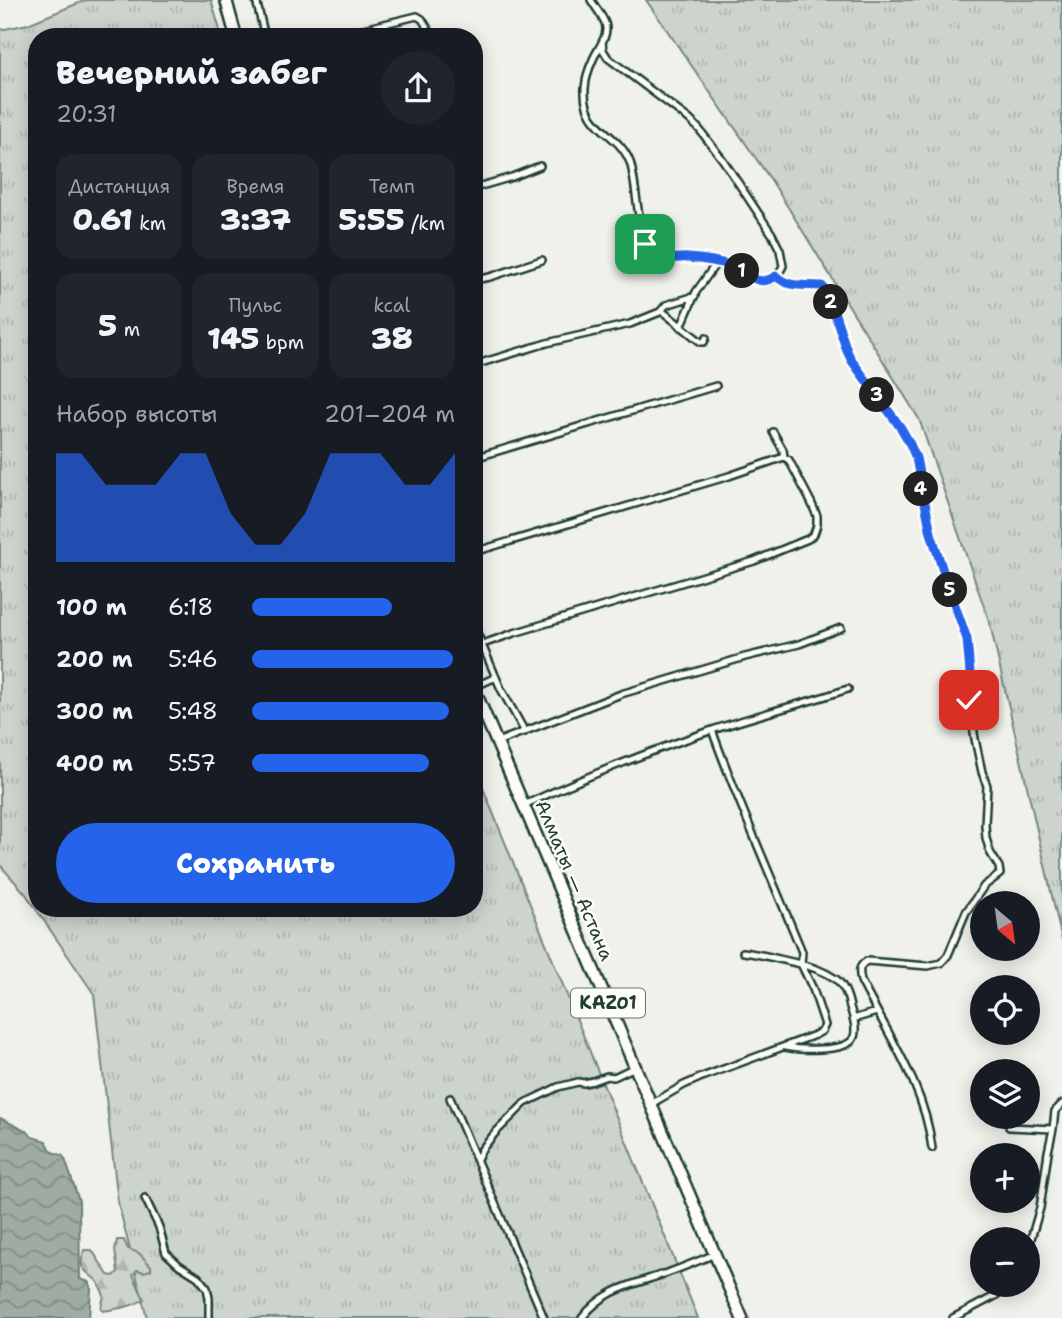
<!DOCTYPE html>
<html lang="ru">
<meta charset="utf-8">
<style>
:root{--surface:#171b24;--page:#20242c;--text:#f1f3f6;--muted:#9ea1a6;--accent:#2563eb}
body{margin:0;font-family:"Shantell Sans",sans-serif;background:var(--page);color:var(--text);height:100vh;display:flex;flex-direction:column;font-size:26px;white-space:nowrap}
*{box-sizing:border-box;margin:0}
p{font-size:23px;color:var(--muted)}
.icon{flex:none;width:38px;height:38px;fill:none;stroke:currentColor;stroke-width:2;stroke-linecap:round;stroke-linejoin:round}
.map{position:relative;flex:1;overflow:hidden}
.side{position:absolute;left:28px;top:28px;width:455px;height:889px;display:flex;flex-direction:column;background:var(--surface);border-radius:28px;box-shadow:0 4px 18px #0003}
.side>*{flex:none}
.needle{width:46px;rotate:151deg}
.controls{position:absolute;left:970px;top:891px;display:grid;gap:14px}
.controls a{display:grid;place-items:center;width:70px;height:70px;border-radius:50%;background:var(--surface);box-shadow:0 4px 18px #0003;font-size:35px}
.pin{position:absolute;display:grid;place-items:center;width:60px;height:60px;color:#fff;margin:-30px;border-radius:14px;box-shadow:0 4px 10px #0006}
.km{position:absolute;width:35px;height:35px;margin:-18px;border-radius:50%;background:#222;color:#fff;font-size:19px;line-height:35px;text-align:center}
.round{display:grid;place-items:center;flex:none;width:74px;height:74px;border-radius:37px;background:var(--page)}
.summary{display:flex;align-items:center;justify-content:space-between;height:119px;padding:0 28px}
h1{font-size:32px;font-weight:800;line-height:52px}
.metrics{display:grid;grid-template-columns:repeat(3,1fr);gap:10px;height:119px;padding:7px 28px}
.metrics div{display:grid;align-content:center;border-radius:18px;background:var(--page);text-align:center}
.metrics b{font-size:30px;font-weight:800}
.metrics small{font-size:19px;font-weight:400}
.metrics p{font-size:19px}
.chart{height:196px;padding:14px 28px}
.chart p{display:flex;justify-content:space-between}
.chart svg{width:100%;height:126px;margin-top:7px;fill:var(--accent);opacity:.7}
.action{display:flex;gap:14px;margin-top:auto;padding:14px 28px}
.action a{flex:1;height:80px;border-radius:42px;background:var(--accent);color:#fff;font-size:28px;font-weight:800;line-height:80px;text-align:center}
ul{padding:0 28px;list-style:none;font-size:23px}
li{display:grid;grid-template-columns:112px 84px 1fr;align-items:center;height:52px}
li i{height:18px;border-radius:9px;background:var(--accent)}
.map>svg:first-child{display:block}
</style>
<div class="map">
<svg width="1062" height="1318" viewBox="0 0 1062 1318">
<defs>
<pattern id="grass-tufts" width="24" height="20" patternUnits="userSpaceOnUse" patternTransform="scale(1.75)"><rect width="24" height="20" fill="#cdd3cd"/><path d="M3 7l-1-3M5 7V3M7 7l1-3M15 17l-1-3M17 17v-4M19 17l1-3" fill="none" stroke="#b0b6b1"/></pattern>
<pattern id="forest-firs" width="22" height="20" patternUnits="userSpaceOnUse" patternTransform="scale(1.75)"><rect width="22" height="20" fill="#cdd3cd"/><path d="M5 1l3.5 6h-7zM16 11l3.5 6h-7z" fill="#b0b6b1"/></pattern>
<pattern id="water-waves" width="16" height="10" patternUnits="userSpaceOnUse" patternTransform="scale(1.75)"><rect width="16" height="10" fill="#9faca4"/><path d="M0 5q4-4 8 0t8 0" fill="none" stroke="#818d86"/></pattern>
</defs>
<rect width="100%" height="100%" fill="#f0f1eb"/>
<filter id="ink" filterUnits="userSpaceOnUse"><feTurbulence type="fractalNoise" baseFrequency=".0143" numOctaves="2"/><feDisplacementMap in="SourceGraphic" scale="14" xChannelSelector="R" yChannelSelector="G"/><feConvolveMatrix kernelMatrix="1 2 1 2 8 2 1 2 1" color-interpolation-filters="sRGB"/></filter>
<g filter="url(#ink)">
<path fill="url(#grass-tufts)" stroke="#768880" stroke-width="2" d="M 86,0 L 211,0 L 222,37 L 37,37 L 37,908 L 474,908 L 474,766 L 698,1318 L 147,1318 L 118,1202 L 94,994 L 25,893 L 0,865 L 0,30 L 28,24 Z
M 646,0 L 1062,0 L 1062,940 L 990,624 L 919,419 L 773,183 Z"/>
<path fill="url(#forest-firs)" stroke="#768880" stroke-width="2" d="M 117,1240 L 124,1240 L 128,1249 L 139,1253 L 151,1266 L 151,1270 L 144,1272 L 137,1270 L 133,1275 L 144,1299 C 133,1307 116,1309 103,1311 L 101,1308 L 104,1296 C 102,1291 100,1284 96,1280 C 82,1268 79,1270 84,1250 L 92,1250 L 108,1275 L 114,1276 L 118,1272 L 115,1250 Z"/>
<path fill="url(#water-waves)" stroke="#6c8077" stroke-width="2" d="M 0,1118 L 28,1132 L 32,1137 L 46,1141 L 52,1152 L 62,1155 L 65,1159 L 79,1201 L 80,1279 L 89,1282 L 91,1289 L 89,1318 L 0,1318 Z"/>
<g fill="none" stroke-linecap="round" stroke-linejoin="round">
<g stroke="#1f3d34" stroke-width="10">
<path id="minor" d="M 256,0 L 265,37
M 591,0 C 595,7 602,15 605,23 C 610,36 596,50 592,62 C 588,70 586,79 585,88 C 583,130 618,131 630,162 C 637,182 638,245 652,255 C 662,262 677,257 688,258 C 702,260 717,261 730,265 C 750,271 767,298 783,266 L 780,250 L 772,234 L 723,160 L 699,129 L 689,119 L 608,58 L 603,50 L 602,42
M 330,37 L 417,16 L 422,19 L 433,37
M 474,188 L 512,177 L 540,166
M 776,276 C 794,294 816,277 828,293 L 847,351 L 852,361 L 901,428 L 909,442 L 916,458 L 931,533 L 944,574 L 967,639 L 971,685 L 969,700 L 975,739 L 982,772 L 987,786 L 985,825 L 986,838 L 990,852 L 999,867 L 1000,874 L 984,886 L 966,912 L 948,955 L 941,963 L 928,966 L 867,961 C 858,966 859,972 861,981 C 888,1035 925,1087 932,1148
M 474,280 L 490,277 L 542,260
M 662,311 L 701,342 L 704,342 L 706,338
M 681,327 L 696,292 L 717,262
M 474,365 L 547,343 L 630,324 L 660,312 L 666,305 L 695,296
M 773,432 L 783,450 L 784,457
M 474,458 L 716,386
M 474,552 L 729,476 L 784,457 L 789,460 L 811,502 L 817,516 L 817,525 L 814,534 L 808,539 L 754,561 L 514,633 L 474,647
M 474,626 L 501,689 L 525,732
M 474,687 L 496,677
M 497,742 L 621,694 L 745,657 L 799,644 L 841,628
M 524,805 C 583,778 642,754 704,733 C 751,716 800,705 848,689
M 743,952 C 761,954 778,959 796,963 C 811,967 823,970 836,979 C 845,986 848,997 850,1007 C 853,1016 858,1031 853,1039 C 845,1052 799,1050 785,1047
M 853,1019 L 877,1012
M 450,1098 L 544,1318
M 651,1104 L 684,1085 L 702,1077 L 815,1035 L 822,1031 L 825,1025 L 813,989 L 801,964 L 802,952 C 772,878 739,805 712,730
M 1009,1127 L 1053,1129
M 477,1159 L 482,1149 L 496,1132 L 525,1103 L 558,1087 L 578,1082 L 584,1083 L 593,1081 L 607,1076 L 614,1077 L 635,1067
M 145,1198 L 159,1227 L 166,1253 L 179,1265 L 198,1277 L 207,1288 L 209,1298 L 209,1318
M 1027,1252 L 1040,1208 L 1048,1152 L 1053,1129 L 1055,1111 L 1062,1104
M 582,1318 C 603,1291 627,1286 658,1276 C 677,1270 696,1262 715,1254
M 953,1318 L 995,1296 L 1009,1284"/>
</g>
<g stroke="#1f3d34" stroke-width="15">
<path id="trunk" d="M 226,0 L 236,37
M 474,689 L 742,1318"/>
</g>
<use href="#minor" stroke="#fdfcf7" stroke-width="5"/>
<use href="#trunk" stroke="#fdfcf7" stroke-width="10"/>
</g>
</g>
<g fill="none" stroke-linecap="round" stroke-linejoin="round" filter="url(#ink)">
<g stroke="#fff" stroke-width="14">
<path id="route" d="M 645,244 C 647,250 649,254 655,256 C 665,261 677,257 688,258 C 702,259 718,261 732,266 C 749,272 756,289 776,276 C 790,289 804,284 822,286 L 828,293 L 847,351 L 852,361 L 901,428 L 909,442 L 916,458 L 931,533 L 944,574 L 967,639 L 971,685 L 969,700"/>
</g>
<use href="#route" stroke="#2563eb" stroke-width="9"/>
</g>
<g text-anchor="middle" stroke-width="5" stroke-linejoin="round" paint-order="stroke">
<rect fill="#fdfcf7" stroke="#62766e" stroke-width="2" x="571" y="988.5" width="74" height="29" rx="5"/>
<g font-size="18" font-weight="bold" fill="#1f3d34">
<text x="608" y="1009">KАZ01</text>
</g>
<g font-size="19" fill="#1f3d34" stroke="#fdfcf7">
<text transform="translate(575 880) rotate(67)" y="7">Алматы — Астана</text>
</g>
</g>
</svg>
<div class="controls">
<a><svg class="needle" viewBox="-14 -14 28 28"><path d="M0-13l5 13h-10z" fill="#e53935"/><path d="M0 13l5-13h-10z" fill="#9ea1a6"/></svg></a>
<a><svg class="icon" aria-label="locate" viewBox="0 0 24 24"><circle cx="12" cy="12" r="6"/><path d="M12 2v4M12 18v4M2 12h4M18 12h4"/></svg></a>
<a><svg class="icon" aria-label="layers" viewBox="0 0 24 24"><path d="M12 4l9 5-9 5-9-5zM3 14l9 5 9-5"/></svg></a>
<a>+</a>
<a>−</a>
</div>
<div class="pin" style="left:645px;top:244px;background:#1e9e55"><svg class="icon" aria-label="arrive" viewBox="0 0 24 24"><path d="M6 21V4h12l-3 4 3 4H6"/></svg></div>
<div class="pin" style="left:969px;top:700px;background:#d93025"><svg class="icon" aria-label="check" viewBox="0 0 24 24"><path d="M5 12l5 5 9-10"/></svg></div>
<b class="km" style="left:742px;top:271px">1</b>
<b class="km" style="left:831px;top:302px">2</b>
<b class="km" style="left:877px;top:395px">3</b>
<b class="km" style="left:921px;top:489px">4</b>
<b class="km" style="left:950px;top:590px">5</b>
<section class="side">
<div class="summary"><div><h1>Вечерний забег</h1><p>20:31</p></div><a class="round"><svg class="icon" aria-label="share" viewBox="0 0 24 24"><path d="M12 15V3M7 8l5-5 5 5M5 13v7h14v-7"/></svg></a></div>
<div class="metrics">
<div><p>Дистанция</p><b>0.61<small> km</small></b></div>
<div><p>Время</p><b>3:37</b></div>
<div><p>Темп</p><b>5:55<small> /km</small></b></div>
</div>
<div class="metrics">
<div><b>5<small> m</small></b></div>
<div><p>Пульс</p><b>145<small> bpm</small></b></div>
<div><p>kcal</p><b>38</b></div>
</div>
<div class="chart"><p><span>Набор высоты</span>201–204 m</p>
<svg viewBox="0 0 160 44" preserveAspectRatio="none"><path d="M0 44V6L10 6L20 17L30 17L40 17L50 6L60 6L70 27L80 38L90 38L100 27L110 6L120 6L130 6L140 17L150 17L160 6V44z"/></svg>
</div>
<ul>
<li><b>100 m</b>6:18<i style="width:69%"></i></li>
<li><b>200 m</b>5:46<i style="width:99%"></i></li>
<li><b>300 m</b>5:48<i style="width:97%"></i></li>
<li><b>400 m</b>5:57<i style="width:87%"></i></li>
</ul>
<div class="action"><a>Сохранить</a></div>
</section>
</div>
